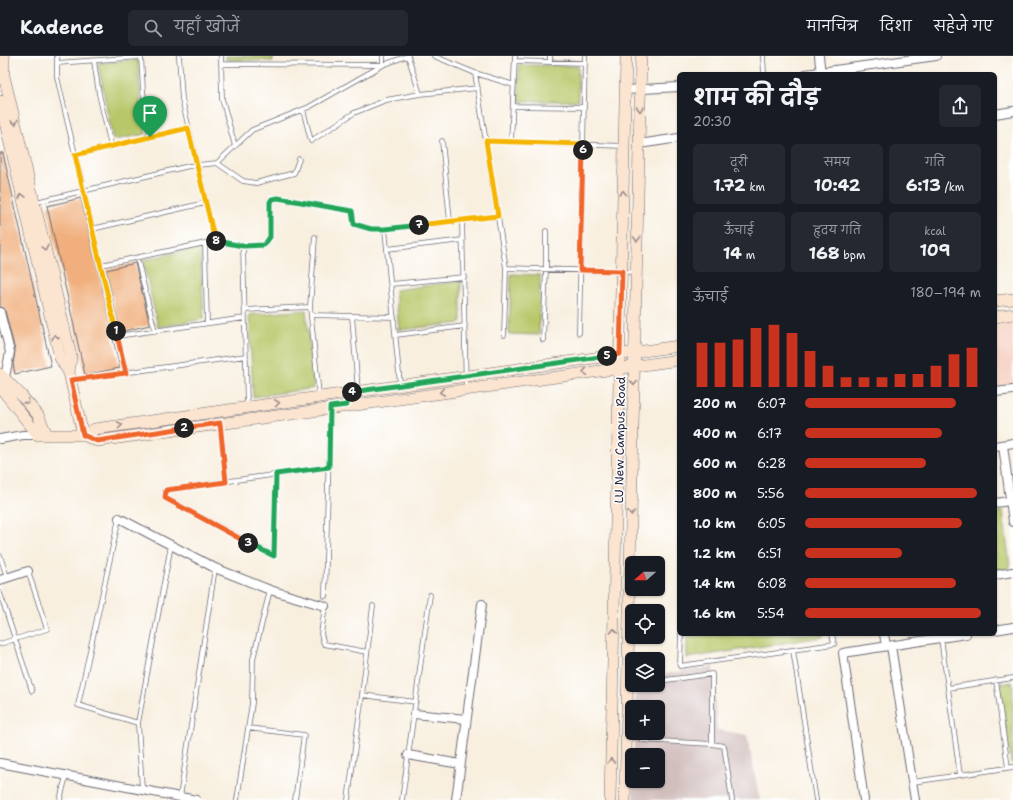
<!DOCTYPE html>
<html lang="hi">
<meta charset="utf-8">
<style>
:root{--surface:#171b24;--page:#242831;--text:#f1f3f6;--muted:#9ea1a6;--line:#363941;--accent:#c8321e}
body{margin:0;font-family:"Shantell Sans","Playpen Sans Deva",sans-serif;background:var(--page);color:var(--text);height:100vh;display:flex;flex-direction:column;font-size:15px;white-space:nowrap}
*{box-sizing:border-box;margin:0}
p{font-size:13px;color:var(--muted)}
.icon{flex:none;width:22px;height:22px;fill:none;stroke:currentColor;stroke-width:2;stroke-linecap:round;stroke-linejoin:round}
.map{position:relative;flex:1;overflow:hidden}
.side{position:absolute;left:677px;top:16px;width:320px;height:564px;display:flex;flex-direction:column;background:var(--surface);border-radius:6px;box-shadow:0 1px 3px #0004}
.side>*{flex:none}
.needle{width:26px;rotate:249deg}
.fabs{position:absolute;left:625px;top:500px;display:grid;gap:8px}
.fabs a{display:grid;place-items:center;width:40px;height:40px;border-radius:6px;background:var(--surface);box-shadow:0 1px 3px #0004;font-size:20px}
.pin{position:absolute;display:grid;place-items:center;width:34px;height:34px;color:#fff;margin:-41px -17px;border-radius:50% 50% 50% 0;rotate:-45deg;box-shadow:0 0 4px #0007}
.pin .icon{rotate:45deg}
.km{position:absolute;width:20px;height:20px;margin:-10px;border-radius:50%;background:#222;color:#fff;font-size:11px;line-height:20px;text-align:center}
.round{display:grid;place-items:center;flex:none;width:42px;height:42px;border-radius:6px;background:var(--page)}
.head{display:flex;align-items:center;justify-content:space-between;height:68px;padding:0 16px}
h1{font-size:22px;font-weight:700;line-height:30px}
.metrics{display:grid;grid-template-columns:repeat(3,1fr);gap:6px;height:68px;padding:4px 16px}
.metrics div{display:grid;align-content:center;border-radius:6px;background:var(--page);text-align:center}
.metrics b{font-size:17px;font-weight:700}
.metrics small{font-size:11px;font-weight:400}
.metrics p{font-size:11px}
.chart{height:112px;padding:8px 16px}
.chart p{display:flex;justify-content:space-between}
.chart svg{width:100%;height:72px;margin-top:4px;stroke:var(--accent);stroke-width:6}
ul{padding:0 16px;list-style:none;font-size:13px}
li{display:grid;grid-template-columns:64px 48px 1fr;align-items:center;height:30px}
li i{height:10px;border-radius:5px;background:var(--accent)}
header{display:flex;align-items:center;gap:24px;box-sizing:border-box;height:56px;padding:0 20px;background:var(--surface);border-bottom:1px solid var(--line)}
header strong{font-size:19px}
nav{display:flex;gap:22px;margin-inline-start:auto;font-size:14px}
.search{width:280px;height:36px;background:var(--page);display:flex;align-items:center;gap:10px;box-sizing:border-box;padding:0 14px;border-radius:6px;color:var(--muted);font-size:15px}
.map>svg:first-child{display:block}
</style>
<header>
<strong>Kadence</strong>
<div class="search"><svg class="icon" aria-label="search" viewBox="0 0 24 24"><circle cx="10" cy="10" r="6"/><path d="M15 15l6 6"/></svg>यहाँ खोजें</div>
<nav><a>मानचित्र</a><a>दिशा</a><a>सहेजे गए</a></nav>
</header>
<div class="map">
<svg width="1013" height="744" viewBox="0 0 1013 744">
<rect width="100%" height="100%" fill="#fff"/>
<filter id="ink" filterUnits="userSpaceOnUse"><feTurbulence type="fractalNoise" baseFrequency=".025" numOctaves="2"/><feDisplacementMap in="SourceGraphic" scale="8" xChannelSelector="R" yChannelSelector="G"/><feConvolveMatrix kernelMatrix="1 2 1 2 8 2 1 2 1" color-interpolation-filters="sRGB"/></filter>
<filter id="wash" filterUnits="userSpaceOnUse"><feTurbulence type="fractalNoise" baseFrequency=".012" numOctaves="4" result="noise"/><feDisplacementMap in="SourceGraphic" scale="16" xChannelSelector="R" yChannelSelector="G"/><feGaussianBlur stdDeviation="0.9" result="paint"/><feColorMatrix in="noise" values="0 0 0 0 0 0 0 0 0 0 0 0 0 0 0 0 0 1.4 0 .05"/><feComposite in="paint" operator="in"/></filter>
<g filter="url(#wash)">
<rect width="100%" height="100%" fill="#f8efdf"/>
<path fill="#f6d2c3" d="M 1013,267 L 1013,329 L 995,331 L 995,270 Z"/>
<path fill="#d1bfbd" d="M 713,611 L 717,674 L 747,679 L 760,744 L 633,744 L 633,725 L 658,725 L 658,699 L 634,699 L 634,677 L 658,677 L 658,651 L 635,651 L 635,629 L 658,629 L 658,619 Z"/>
<path fill="#b8c769" stroke="#6d7452" d="M 226,0 L 273,0 L 273,5 L 226,4 Z
M 138,4 L 141,50 L 146,78 L 113,84 L 98,7 Z
M 519,9 L 578,10 L 578,45 L 519,45 Z
M 200,191 L 204,263 L 158,271 L 143,204 Z
M 511,218 L 540,219 L 539,279 L 509,278 Z
M 461,225 L 461,267 L 399,274 L 395,234 Z
M 306,254 L 314,332 L 253,341 L 249,259 Z
M 1003,455 L 1010,512 L 995,514 L 995,456 Z
M 687,578 L 823,578 L 823,581 L 687,602 Z
M 1013,626 L 1013,707 L 1011,707 L 1000,628 Z"/>
<g id="blocks">
<path fill="#f0af7b" d="M 0,97 L 3,97 L 51,310 L 15,318 L 13,308 L 15,295 L 5,255 L 4,252 L 0,251 Z
M 81,142 L 113,278 L 112,278 L 120,312 L 85,319 L 47,150 Z
M 135,207 L 150,269 L 120,276 L 106,214 Z"/>
</g>
</g>
<g filter="url(#ink)">
<use href="#blocks" fill-opacity="0" stroke="#6d6a74" stroke-width="1"/>
<g fill="none" stroke-linecap="round" stroke-linejoin="round">
<g stroke="#6d6a74" stroke-width="5.5">
<path id="lane" d="M 57,0 L 57,21 L 126,317
M 141,0 L 143,35 L 150,81
M 179,0 L 182,43 L 215,185 L 243,190 L 247,351
M 221,0 L 222,43 L 235,90
M 408,0 L 420,38
M 434,0 L 475,17 L 514,29
M 763,0 L 764,18
M 94,5 L 99,38 L 111,90
M 515,5 L 585,7
M 550,6 L 550,0
M 57,7 L 141,1
M 221,8 L 383,9 L 383,0
M 475,17 L 506,212 L 504,279
M 513,50 L 584,51
M 303,54 L 311,85 L 354,57 L 386,44 L 420,38 L 478,32
M 442,85 L 450,165
M 486,85 L 624,90
M 511,86 L 515,0
M 75,99 L 188,72
M 217,107 L 243,125 L 256,127 L 294,117 L 299,103
M 36,146 L 189,110 L 217,107 L 252,74 L 309,51 L 383,9 L 407,0
M 462,164 L 466,333
M 92,173 L 205,147
M 385,173 L 400,328
M 315,181 L 310,251 L 319,340
M 205,187 L 207,267
M 243,190 L 264,189 L 270,181 L 270,145 L 272,143 L 278,142 L 352,155 L 354,168 L 371,173 L 385,173 L 498,160
M 387,193 L 463,184
M 137,202 L 155,275
M 101,209 L 215,185
M 506,212 L 636,216
M 391,228 L 464,221
M 245,254 L 310,251
M 311,259 L 394,261
M 352,260 L 358,335
M 579,277 L 585,0
M 396,279 L 465,270
M 117,280 L 245,262
M 543,284 L 546,213 L 546,175
M 72,324 L 246,300
M 220,368 L 226,426
M 276,418 L 274,500 L 165,442 L 166,434 L 329,411
M 119,462 L 78,649 L 138,667
M 0,500 L 7,521
M 0,537 L 32,635
M 325,540 L 330,354
M 325,550 L 321,578 L 324,588 L 367,596
M 681,578 L 680,610 L 834,588 L 832,578
M 941,582 L 960,719
M 0,588 L 47,573 L 28,515
M 793,594 L 816,744
M 996,624 L 1008,712
M 658,625 L 712,618 L 712,688
M 948,632 L 1013,622
M 362,639 L 416,646
M 248,672 L 304,679 L 295,744
M 642,684 L 712,688 L 724,690 L 732,744
M 913,726 L 1013,711
M 142,733 L 138,667 L 171,489
M 180,741 L 215,512
M 60,744 L 66,720
M 237,744 L 252,647 L 253,603 L 270,534
M 348,744 L 362,639 L 373,550
M 402,744 L 430,539"/>
</g>
<g stroke="#6d6a74" stroke-width="10">
<path id="street" d="M 819,0 L 821,18
M 806,18 L 936,0
M 625,34 L 679,31
M 995,58 L 1013,55
M 639,88 L 679,82
M 0,256 L 10,296 L 4,326
M 995,336 L 1013,334
M 0,383 L 23,379 L 38,379
M 1003,389 L 1013,466
M 995,390 L 1013,387
M 995,447 L 1010,445
M 119,462 L 215,512 L 270,534 L 325,550
M 995,519 L 1013,516
M 0,524 L 28,515
M 995,574 L 1013,571
M 884,578 L 886,590
M 891,590 L 915,744
M 414,658 L 466,663
M 408,699 L 460,708
M 0,707 L 196,744
M 456,744 L 482,548
M 864,744 L 843,597 L 966,578"/>
</g>
<g stroke="#6d6a74" stroke-width="12">
<path id="secondary" d="M 4,0 L 4,20 L 71,300 L 69,317 L 83,379
M 0,45 L 60,302 L 69,317
M 995,245 L 1013,243
M 995,261 L 1013,258
M 0,318 L 20,338 L 38,359 L 47,379
M 0,331 L 38,379 L 83,379 L 97,385 L 679,304
M 83,379 L 95,373 L 679,290
M 610,744 L 626,0
M 625,744 L 641,0"/>
</g>
<use href="#lane" stroke="#fff" stroke-width="4"/>
<use href="#street" stroke="#fff" stroke-width="8"/>
<use href="#secondary" stroke="#fce5d0" stroke-width="11"/>
</g>
<defs><path id="oneway-chevron" d="M-2-3.5L2.5 0L-2 3.5" fill="none" stroke-width="1.6" stroke-linecap="round" stroke-linejoin="round"/></defs>
<g stroke="#9a8d8d">
<use href="#oneway-chevron" transform="translate(640 53) rotate(90)"/>
<use href="#oneway-chevron" transform="translate(15 66) rotate(77)"/>
<use href="#oneway-chevron" transform="translate(623 137) rotate(-89)"/>
<use href="#oneway-chevron" transform="translate(22 140) rotate(-103)"/>
<use href="#oneway-chevron" transform="translate(637 183) rotate(91)"/>
<use href="#oneway-chevron" transform="translate(45 192) rotate(77)"/>
<use href="#oneway-chevron" transform="translate(55 281) rotate(-103)"/>
<use href="#oneway-chevron" transform="translate(585 316) rotate(172)"/>
<use href="#oneway-chevron" transform="translate(634 327) rotate(91)"/>
<use href="#oneway-chevron" transform="translate(442 336) rotate(172)"/>
<use href="#oneway-chevron" transform="translate(27 346) rotate(50)"/>
<use href="#oneway-chevron" transform="translate(277 347) rotate(-8)"/>
<use href="#oneway-chevron" transform="translate(120 369) rotate(-8)"/>
<use href="#oneway-chevron" transform="translate(631 457) rotate(91)"/>
<use href="#oneway-chevron" transform="translate(614 575) rotate(-89)"/>
<use href="#oneway-chevron" transform="translate(611 705) rotate(-89)"/>
</g>
</g>
<g fill="none" stroke-linecap="round" stroke-linejoin="round" filter="url(#ink)">
<g stroke="#fff" stroke-width="8">
<path id="split-1" d="M 116,275 L 75,99 L 150,81"/>
</g>
<g stroke="#fff" stroke-width="8">
<path id="split-2" d="M 116,275 L 126,317 L 71,324 L 83,379 L 97,385 L 184,372"/>
</g>
<g stroke="#fff" stroke-width="8">
<path id="split-3" d="M 184,372 L 220,367 L 226,426 L 166,434 L 165,442 L 248,487"/>
</g>
<g stroke="#fff" stroke-width="8">
<path id="split-4" d="M 248,487 L 274,500 L 276,418 L 329,411 L 330,351 L 347,349 L 347,337 L 352,336"/>
</g>
<g stroke="#fff" stroke-width="8">
<path id="split-5" d="M 352,336 L 607,300"/>
</g>
<g stroke="#fff" stroke-width="8">
<path id="split-6" d="M 583,94 L 580,214 L 622,215 L 620,298 L 607,300"/>
</g>
<g stroke="#fff" stroke-width="8">
<path id="split-7" d="M 419,169 L 498,160 L 486,85 L 583,88 L 583,94"/>
</g>
<g stroke="#fff" stroke-width="8">
<path id="split-8" d="M 216,185 L 243,190 L 264,189 L 270,181 L 270,146 L 272,143 L 278,142 L 352,155 L 354,168 L 371,173 L 385,173 L 419,169"/>
</g>
<g stroke="#fff" stroke-width="8">
<path id="split-9" d="M 150,81 L 188,72 L 215,185 L 216,185"/>
</g>
<use href="#split-1" stroke="#f5b400" stroke-width="5"/>
<use href="#split-2" stroke="#f0652b" stroke-width="5"/>
<use href="#split-3" stroke="#f0652b" stroke-width="5"/>
<use href="#split-4" stroke="#22a559" stroke-width="5"/>
<use href="#split-5" stroke="#22a559" stroke-width="5"/>
<use href="#split-6" stroke="#f0652b" stroke-width="5"/>
<use href="#split-7" stroke="#f5b400" stroke-width="5"/>
<use href="#split-8" stroke="#22a559" stroke-width="5"/>
<use href="#split-9" stroke="#f5b400" stroke-width="5"/>
</g>
<g text-anchor="middle" stroke-width="3" stroke-linejoin="round" paint-order="stroke">
<g font-size="12" fill="#22223b" stroke="#fff">
<text transform="translate(620 384) rotate(-89)" y="4">LU New Campus Road</text>
</g>
</g>
</svg>
<div class="fabs">
<a><svg class="needle" viewBox="-14 -14 28 28"><path d="M0-13l5 13h-10z" fill="#e53935"/><path d="M0 13l5-13h-10z" fill="#9ea1a6"/></svg></a>
<a><svg class="icon" aria-label="locate" viewBox="0 0 24 24"><circle cx="12" cy="12" r="6"/><path d="M12 2v4M12 18v4M2 12h4M18 12h4"/></svg></a>
<a><svg class="icon" aria-label="layers" viewBox="0 0 24 24"><path d="M12 4l9 5-9 5-9-5zM3 14l9 5 9-5"/></svg></a>
<a>+</a>
<a>−</a>
</div>
<div class="pin" style="left:150px;top:81px;background:#1e9e55"><svg class="icon" aria-label="arrive" viewBox="0 0 24 24"><path d="M6 21V4h12l-3 4 3 4H6"/></svg></div>
<b class="km" style="left:116px;top:275px">1</b>
<b class="km" style="left:184px;top:372px">2</b>
<b class="km" style="left:248px;top:487px">3</b>
<b class="km" style="left:352px;top:336px">4</b>
<b class="km" style="left:607px;top:300px">5</b>
<b class="km" style="left:583px;top:94px">6</b>
<b class="km" style="left:419px;top:169px">7</b>
<b class="km" style="left:216px;top:185px">8</b>
<section class="side">
<div class="head"><div><h1>शाम की दौड़</h1><p>20:30</p></div><a class="round"><svg class="icon" aria-label="share" viewBox="0 0 24 24"><path d="M12 15V3M7 8l5-5 5 5M5 13v7h14v-7"/></svg></a></div>
<div class="metrics">
<div><p>दूरी</p><b>1.72<small> km</small></b></div>
<div><p>समय</p><b>10:42</b></div>
<div><p>गति</p><b>6:13<small> /km</small></b></div>
</div>
<div class="metrics">
<div><p>ऊँचाई</p><b>14<small> m</small></b></div>
<div><p>हृदय गति</p><b>168<small> bpm</small></b></div>
<div><p>kcal</p><b>109</b></div>
</div>
<div class="chart"><p><span>ऊँचाई</span>180–194 m</p>
<svg viewBox="0 0 160 44" preserveAspectRatio="none"><path d="M5 44V17M15 44V17M25 44V15M35 44V8M45 44V6M55 44V11M65 44V22M75 44V31M85 44V38M95 44V38M105 44V38M115 44V36M125 44V36M135 44V31M145 44V24M155 44V20"/></svg>
</div>
<ul>
<li><b>200 m</b>6:07<i style="width:86%"></i></li>
<li><b>400 m</b>6:17<i style="width:78%"></i></li>
<li><b>600 m</b>6:28<i style="width:69%"></i></li>
<li><b>800 m</b>5:56<i style="width:98%"></i></li>
<li><b>1.0 km</b>6:05<i style="width:89%"></i></li>
<li><b>1.2 km</b>6:51<i style="width:55%"></i></li>
<li><b>1.4 km</b>6:08<i style="width:86%"></i></li>
<li><b>1.6 km</b>5:54<i style="width:100%"></i></li>
</ul>
</section>
</div>
